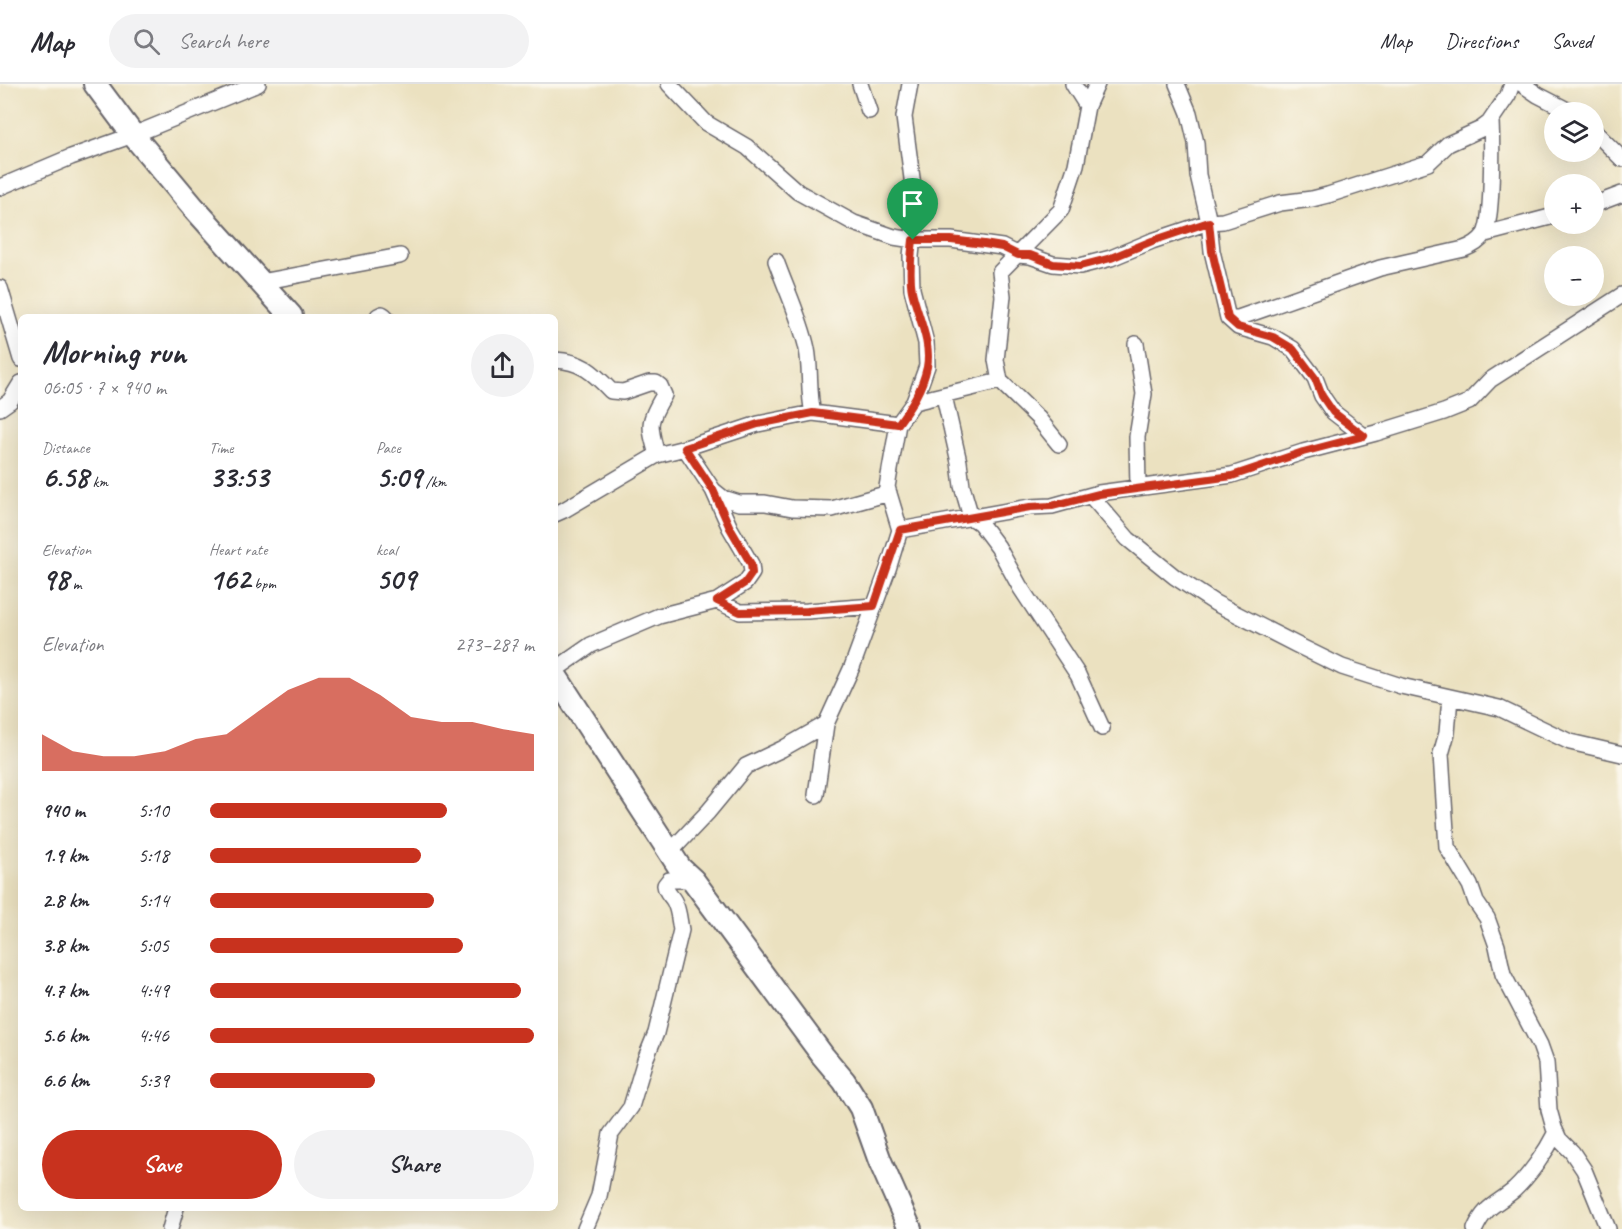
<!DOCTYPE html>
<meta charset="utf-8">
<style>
:root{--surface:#fff;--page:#f2f2f3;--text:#2b2b33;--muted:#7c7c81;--line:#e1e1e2;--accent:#c8321e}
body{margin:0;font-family:Caveat,sans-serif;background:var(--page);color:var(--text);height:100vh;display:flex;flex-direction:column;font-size:22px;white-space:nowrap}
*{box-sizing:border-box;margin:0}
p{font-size:20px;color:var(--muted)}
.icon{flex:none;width:33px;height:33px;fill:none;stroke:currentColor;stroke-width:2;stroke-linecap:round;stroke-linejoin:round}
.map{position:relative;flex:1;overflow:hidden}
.details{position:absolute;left:18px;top:230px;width:540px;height:897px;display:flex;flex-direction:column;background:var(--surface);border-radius:9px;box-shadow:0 6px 24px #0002}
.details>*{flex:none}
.controls{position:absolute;left:1544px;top:18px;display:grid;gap:12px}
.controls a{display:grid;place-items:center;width:60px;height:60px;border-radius:50%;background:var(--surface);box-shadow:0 6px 24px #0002;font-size:30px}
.pin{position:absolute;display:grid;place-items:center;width:51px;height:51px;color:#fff;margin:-62px -26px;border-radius:50% 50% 50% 0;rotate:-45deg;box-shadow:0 0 6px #0007}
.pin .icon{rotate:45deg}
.round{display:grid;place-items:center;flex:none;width:63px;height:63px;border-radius:32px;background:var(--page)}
.overview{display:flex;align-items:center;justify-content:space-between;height:102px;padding:0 24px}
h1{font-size:33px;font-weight:700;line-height:45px}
.figures{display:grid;grid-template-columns:repeat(3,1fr);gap:9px;height:102px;padding:6px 24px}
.figures div{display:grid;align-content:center}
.figures b{font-size:30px;font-weight:700}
.figures small{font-size:16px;font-weight:400}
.figures p{font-size:16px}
.chart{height:168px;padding:12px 24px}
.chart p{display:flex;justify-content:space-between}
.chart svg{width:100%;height:108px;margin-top:6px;fill:var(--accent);opacity:.7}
.cta{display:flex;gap:12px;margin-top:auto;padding:12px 24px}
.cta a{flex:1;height:69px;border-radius:36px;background:var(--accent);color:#fff;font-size:24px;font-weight:700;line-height:69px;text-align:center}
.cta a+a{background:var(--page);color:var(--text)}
ul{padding:0 24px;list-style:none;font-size:20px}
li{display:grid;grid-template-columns:96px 72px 1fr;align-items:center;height:45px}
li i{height:15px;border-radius:8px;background:var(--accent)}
header{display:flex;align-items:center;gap:36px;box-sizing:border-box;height:84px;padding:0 30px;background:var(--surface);border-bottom:2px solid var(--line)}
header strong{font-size:28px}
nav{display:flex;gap:33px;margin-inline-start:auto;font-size:21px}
.search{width:420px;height:54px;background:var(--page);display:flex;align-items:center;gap:15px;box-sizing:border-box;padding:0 21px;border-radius:33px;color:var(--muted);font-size:22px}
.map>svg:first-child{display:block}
</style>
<header>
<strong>Map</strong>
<div class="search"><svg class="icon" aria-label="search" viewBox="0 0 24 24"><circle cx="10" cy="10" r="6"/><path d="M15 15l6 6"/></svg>Search here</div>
<nav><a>Map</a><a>Directions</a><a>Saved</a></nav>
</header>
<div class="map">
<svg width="1622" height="1145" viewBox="0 0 1622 1145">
<rect width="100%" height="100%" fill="#fbf7ec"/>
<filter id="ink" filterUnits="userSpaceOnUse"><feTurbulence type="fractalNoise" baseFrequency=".0167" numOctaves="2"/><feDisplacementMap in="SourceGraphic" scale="12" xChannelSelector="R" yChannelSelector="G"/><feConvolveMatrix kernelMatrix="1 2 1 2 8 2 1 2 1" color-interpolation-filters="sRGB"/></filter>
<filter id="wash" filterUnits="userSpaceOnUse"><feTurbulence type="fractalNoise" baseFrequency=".008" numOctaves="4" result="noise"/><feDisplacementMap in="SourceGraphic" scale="24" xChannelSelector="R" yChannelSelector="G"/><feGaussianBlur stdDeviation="1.35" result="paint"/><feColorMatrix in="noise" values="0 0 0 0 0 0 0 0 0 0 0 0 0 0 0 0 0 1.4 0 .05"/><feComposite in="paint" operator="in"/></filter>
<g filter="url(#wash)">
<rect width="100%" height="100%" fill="#ebe1c0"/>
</g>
<g filter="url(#ink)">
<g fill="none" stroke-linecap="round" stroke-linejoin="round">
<g stroke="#68656a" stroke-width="18">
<path id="street" d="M 669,0 L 706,39 L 747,63 L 798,108 L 854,139 L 894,153 L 913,156 L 951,156 L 1002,163 L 1018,171 L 1030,172 L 1053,180 L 1080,182 L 1111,174 L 1152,157 L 1209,138 L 1223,137 L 1280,119 L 1312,115 L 1328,111 L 1428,79 L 1448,60 L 1481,45 L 1489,39 L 1508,11 L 1512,0
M 860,0 L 869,27
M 1177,0 L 1189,29 L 1196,59 L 1198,91 L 1209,138 L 1212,167 L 1228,234 L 1238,243 L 1273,253 L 1293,265 L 1315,294 L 1322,312 L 1333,328 L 1364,352
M 1522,0 L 1538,11 L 1571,28
M 1087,22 L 1097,0
M 1593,46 L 1622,75
M 0,103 L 71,73 L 133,51 L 258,0
M 1593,121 L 1622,110
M 1485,150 L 1554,132
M 261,198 L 400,172
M 0,204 L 21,275
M 378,232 L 382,230 L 385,232
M 1228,234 L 1238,234 L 1258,227 L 1380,184 L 1464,165 C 1472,162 1479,158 1484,151 C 1493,138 1492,57 1491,37
M 1136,260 L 1144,310 L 1137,353 L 1138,404
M 555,276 C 581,277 593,288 611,307 L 623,308 L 649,299 L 656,299 L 660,302 L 664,311 C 647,339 649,341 657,371
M 944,312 L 959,378 L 962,402 L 971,433 L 980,439 L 998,463 L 1020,503 L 1078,591 L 1102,644
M 914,318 L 1000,297
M 0,324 L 10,317 L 21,299
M 813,329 L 898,340
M 1059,360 L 1038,334 L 1000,297 L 996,276 L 1003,212 L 1000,188 L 1061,126 L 1076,81 L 1087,22 L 1073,0
M 713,406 L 723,414 L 739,419 L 765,419 L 792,424 L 832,425 L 889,409
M 1091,412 L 1128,455 L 1175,493 L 1215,519 L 1297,561 L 1342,583 L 1401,602 L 1499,624 L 1570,658 L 1622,670
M 555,430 L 564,426 L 657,371 L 685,364 L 758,340 L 813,329 C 808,309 811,286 807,265 C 801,236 786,205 776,177
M 900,446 L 1030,423 L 1052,422 L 1099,409 L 1232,391 L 1303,368 L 1376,349 L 1444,328 L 1469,318 L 1490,296 L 1622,211
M 717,517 L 740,528 L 807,527 L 874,522
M 555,586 L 591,561 L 659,532 L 717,517 L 745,499 L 752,489 L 751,480 L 730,444 L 713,406 L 685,364
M 1450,613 L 1447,649 L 1441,670 L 1447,763 L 1470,801 L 1476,818 L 1487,834 L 1497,862 L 1503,890 L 1540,961 L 1546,978 L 1549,1026 L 1554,1044 L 1559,1055 L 1572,1068 L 1584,1086 L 1608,1145
M 816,711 L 826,640
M 670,768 L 708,728 L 746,682 L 782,665 L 826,640 L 852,583 L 888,485 L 900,446 L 887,403 L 898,340 L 914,318 L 927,282 L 926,259 L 912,205 L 911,172 L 916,125 L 904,33 L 910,0
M 170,1145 L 176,1124
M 585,1145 L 599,1112 L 611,1050 L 631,1023 L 645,976 L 656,949 L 681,846 C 679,836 679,826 674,817 C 670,810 666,809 665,801 L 669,796 L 693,796
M 1475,1145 C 1486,1121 1496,1121 1514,1106 C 1530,1091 1546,1068 1556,1048"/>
</g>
<g stroke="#68656a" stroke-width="26">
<path id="secondary" d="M 95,0 L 133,51 L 194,124 L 291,232
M 555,591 L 680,784 L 693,796 L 823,972 L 844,997 L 861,1024 L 880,1077 L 910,1145"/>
</g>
<use href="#street" stroke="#fff" stroke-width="15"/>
<use href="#secondary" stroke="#fff" stroke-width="22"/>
</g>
</g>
<g fill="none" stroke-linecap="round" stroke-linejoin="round" filter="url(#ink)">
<g stroke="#fff" stroke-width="12">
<path id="route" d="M 1209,138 L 1212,167 L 1228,234 L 1238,243 L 1273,253 L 1293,265 L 1315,294 L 1322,312 L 1333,328 L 1364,352 L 1303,368 L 1232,392 L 1099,410 L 1052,422 L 1030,423 L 900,446 L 874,522 L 807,527 L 740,528 L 717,517 L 745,499 L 752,489 L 751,480 L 730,444 L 713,406 L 685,364 L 758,340 L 813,329 L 898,340 C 911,322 922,306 927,283 C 932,258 917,231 912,207 C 909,191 911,172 913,156 L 951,156 L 984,160 L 1002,163 L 1018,171 L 1030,171 L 1053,180 L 1080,182 L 1111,174 L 1152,157 Z"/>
</g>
<use href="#route" stroke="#c8321e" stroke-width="8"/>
</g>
</svg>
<div class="controls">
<a><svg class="icon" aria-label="layers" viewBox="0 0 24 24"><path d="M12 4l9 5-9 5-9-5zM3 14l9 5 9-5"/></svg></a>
<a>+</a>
<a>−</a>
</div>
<div class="pin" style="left:913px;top:156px;background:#1e9e55"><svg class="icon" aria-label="arrive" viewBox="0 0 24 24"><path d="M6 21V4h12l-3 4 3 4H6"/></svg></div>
<section class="details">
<div class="overview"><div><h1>Morning run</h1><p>06:05 · 7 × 940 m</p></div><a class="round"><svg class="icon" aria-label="share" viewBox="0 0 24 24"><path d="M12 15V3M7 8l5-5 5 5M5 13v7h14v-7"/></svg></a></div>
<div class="figures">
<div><p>Distance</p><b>6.58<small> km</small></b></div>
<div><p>Time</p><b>33:53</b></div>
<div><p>Pace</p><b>5:09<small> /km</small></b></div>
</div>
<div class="figures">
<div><p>Elevation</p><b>98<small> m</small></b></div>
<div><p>Heart rate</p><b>162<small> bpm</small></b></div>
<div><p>kcal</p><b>509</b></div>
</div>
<div class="chart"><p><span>Elevation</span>273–287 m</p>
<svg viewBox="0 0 160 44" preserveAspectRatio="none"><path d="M0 44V29L10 36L20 38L30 38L40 36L50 31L60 29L70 20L80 11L90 6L100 6L110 13L120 22L130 24L140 24L150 27L160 29V44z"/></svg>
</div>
<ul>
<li><b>940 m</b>5:10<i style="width:73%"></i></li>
<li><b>1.9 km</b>5:18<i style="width:65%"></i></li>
<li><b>2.8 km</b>5:14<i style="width:69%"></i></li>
<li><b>3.8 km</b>5:05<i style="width:78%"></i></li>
<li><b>4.7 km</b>4:49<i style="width:96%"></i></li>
<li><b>5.6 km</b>4:46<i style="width:100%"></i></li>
<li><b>6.6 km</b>5:39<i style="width:51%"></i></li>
</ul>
<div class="cta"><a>Save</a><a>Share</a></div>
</section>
</div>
